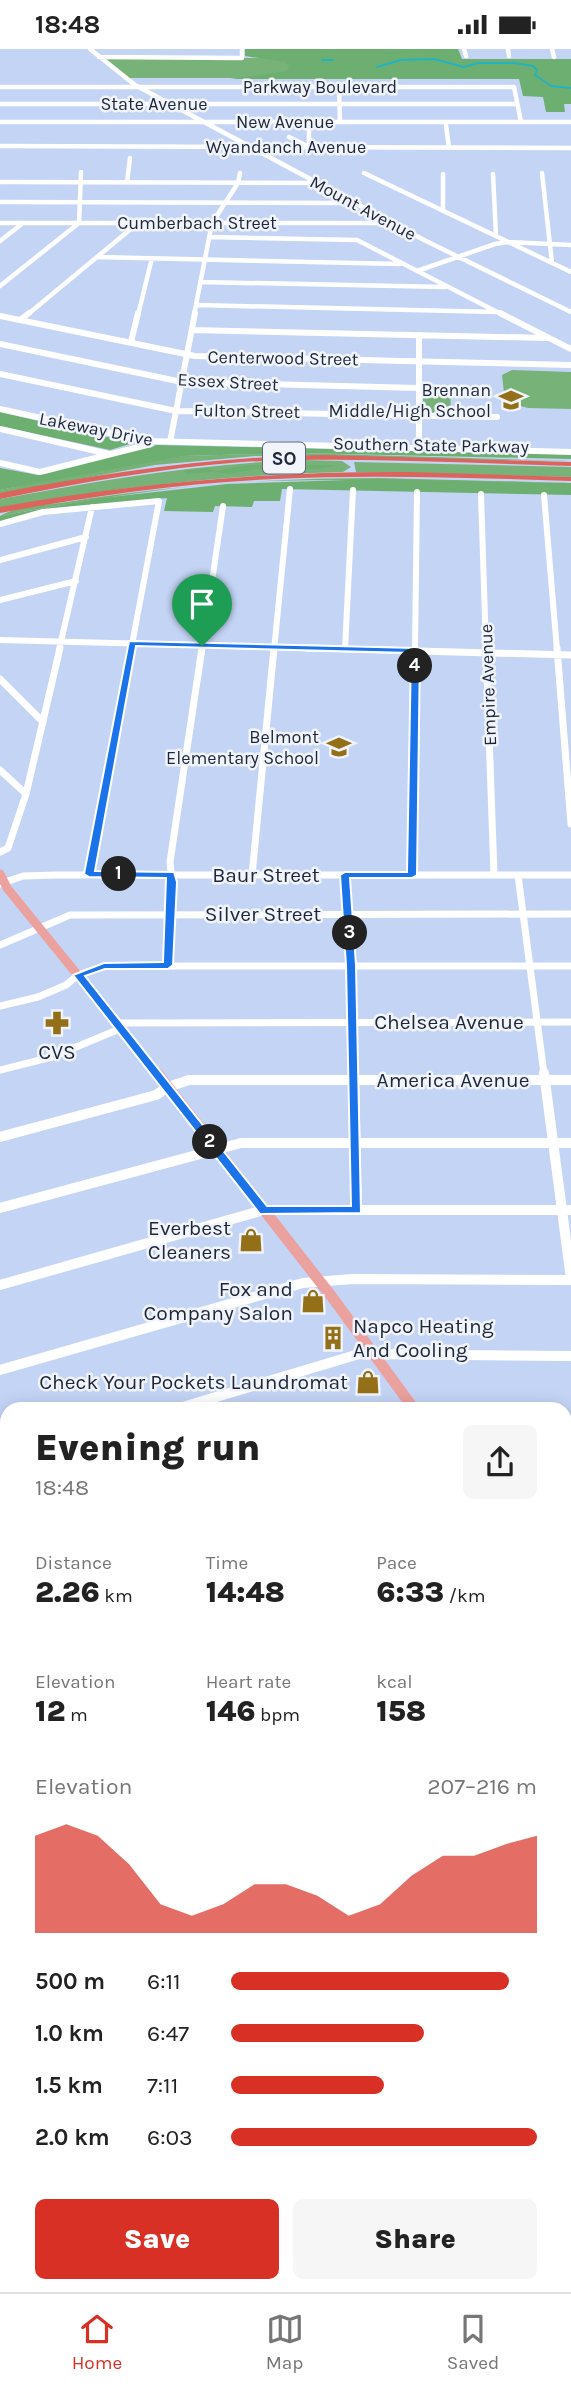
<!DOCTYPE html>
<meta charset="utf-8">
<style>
:root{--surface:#fff;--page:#f6f6f6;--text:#222;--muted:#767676;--line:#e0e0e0;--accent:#d93025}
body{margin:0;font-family:Karla,sans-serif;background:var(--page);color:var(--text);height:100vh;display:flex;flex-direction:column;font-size:26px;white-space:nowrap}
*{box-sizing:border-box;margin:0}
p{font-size:23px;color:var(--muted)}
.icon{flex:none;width:38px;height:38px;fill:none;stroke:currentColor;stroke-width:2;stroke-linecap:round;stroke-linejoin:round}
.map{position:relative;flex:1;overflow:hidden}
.side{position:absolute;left:0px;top:1353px;width:572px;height:891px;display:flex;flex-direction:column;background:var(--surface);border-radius:21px 21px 0 0;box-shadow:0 4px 18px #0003}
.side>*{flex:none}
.pin{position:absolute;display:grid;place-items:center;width:60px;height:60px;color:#fff;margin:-72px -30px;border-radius:50% 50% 50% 0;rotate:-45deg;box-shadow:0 0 7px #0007}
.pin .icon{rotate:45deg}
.km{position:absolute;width:35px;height:35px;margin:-18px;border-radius:50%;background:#222;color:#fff;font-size:19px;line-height:35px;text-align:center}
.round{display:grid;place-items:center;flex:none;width:74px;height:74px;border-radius:10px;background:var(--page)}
.summary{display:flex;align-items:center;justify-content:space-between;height:119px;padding:0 35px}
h1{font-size:38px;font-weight:800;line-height:52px}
.stats{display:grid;grid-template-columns:repeat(3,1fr);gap:10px;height:119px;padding:7px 35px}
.stats div{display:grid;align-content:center}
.stats b{font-size:30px;font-weight:800}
.stats small{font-size:19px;font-weight:400}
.stats p{font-size:19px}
.chart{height:196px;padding:14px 35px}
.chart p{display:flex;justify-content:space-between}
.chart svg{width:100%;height:126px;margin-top:7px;fill:var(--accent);opacity:.7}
.cta{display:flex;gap:14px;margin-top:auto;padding:14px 35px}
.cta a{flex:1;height:80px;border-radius:10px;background:var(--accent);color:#fff;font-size:28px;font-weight:800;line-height:80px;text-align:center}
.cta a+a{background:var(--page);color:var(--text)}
ul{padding:0 35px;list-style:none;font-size:23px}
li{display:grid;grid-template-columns:112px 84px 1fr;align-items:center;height:52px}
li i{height:18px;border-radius:9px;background:var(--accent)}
.status{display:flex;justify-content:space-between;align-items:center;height:49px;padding:0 35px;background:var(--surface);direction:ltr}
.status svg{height:19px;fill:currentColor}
.tabs{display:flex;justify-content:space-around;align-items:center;height:98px;border-top:2px solid var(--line);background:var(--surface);font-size:19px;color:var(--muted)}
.tabs a{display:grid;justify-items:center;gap:4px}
.tabs .current{color:var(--accent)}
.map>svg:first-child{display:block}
</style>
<div class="status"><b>18:48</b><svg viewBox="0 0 49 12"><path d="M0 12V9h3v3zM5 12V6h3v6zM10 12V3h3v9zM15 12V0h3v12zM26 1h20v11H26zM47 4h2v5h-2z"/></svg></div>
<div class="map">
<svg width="571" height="2243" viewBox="0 0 571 2243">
<rect width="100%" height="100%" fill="#c4d4f5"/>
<path fill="#77b379" d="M 104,9 L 292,9 L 294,29 L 127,29 Z
M 512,321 L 571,323 L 571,360 L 528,359 L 505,353 L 502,326 Z
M 423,337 L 450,338 L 451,364 L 423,364 Z
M 298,404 L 571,412 L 255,407 L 155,416 L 0,445 L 0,441 L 151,411 L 183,407 Z
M 304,411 L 342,412 L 351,418 L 343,423 C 227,426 114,438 0,459 L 0,450 C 102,431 201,414 304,411 Z
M 354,413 L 571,418 L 571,428 L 356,423 Z
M 380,429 L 571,434 C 470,433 369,429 268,432 C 178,435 88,451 0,467 C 15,457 47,456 67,453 C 170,436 275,429 380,429 Z"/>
<path fill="#6daf70" d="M 245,0 L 458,0 L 462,10 L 571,10 L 571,55 L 564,55 L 565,63 L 546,63 L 543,48 L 523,47 L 519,30 L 230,30 L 287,22 L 289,16 L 285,13 L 245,7 Z
M 0,363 L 133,394 L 110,401 L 0,377 Z
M 157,396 L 571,405 L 571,410 L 298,404 L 184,407 L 0,441 L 0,419 L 38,426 Z
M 249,416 L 336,416 L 320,420 L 258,420 L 228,425 L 214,423 L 186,425 L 184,422 L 208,419 L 215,422 Z
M 378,430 L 571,434 L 571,446 L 282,440 L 280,452 L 254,452 L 252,458 L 215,457 L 213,463 L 164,462 L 167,449 L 48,461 L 0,473 L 0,467 L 101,449 L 227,435 Z"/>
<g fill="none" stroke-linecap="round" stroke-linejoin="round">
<path stroke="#25b2c0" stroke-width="2" d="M 322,11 L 333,11
M 377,18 L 401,11 L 434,10 L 464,18 L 478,14 L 514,14 L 533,17 L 537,21 L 535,26 L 551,37 L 571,39"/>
<path stroke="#fff" stroke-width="4.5" d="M 90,0 L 135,36 L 424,191 L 571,263
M 464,0 L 466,7
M 508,0 L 509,7
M 552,0 L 554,8
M 99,8 L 242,9 L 242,0
M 0,38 L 514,38 L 521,73
M 339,38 L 340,73
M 0,55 L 517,55
M 0,73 L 571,73
M 309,76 L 309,98
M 446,76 L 449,99
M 289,88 L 307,97
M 0,97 L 571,99
M 364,124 L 571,223
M 542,124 L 552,214
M 443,125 L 443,162
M 493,125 L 496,187
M 0,133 L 317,134
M 127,133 L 130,109
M 0,153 L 352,154
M 0,174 L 390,174
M 209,188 L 357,191 L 503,266
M 0,192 L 23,174
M 97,208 L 400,215
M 417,222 L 495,195 L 508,193 L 571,196
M 201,233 L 445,238
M 0,237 L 79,174 L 81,123
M 197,256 L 496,263
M 27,266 L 138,174
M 138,266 L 152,209
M 194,266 L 212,174 L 238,134 L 240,124"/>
<path stroke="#fff" stroke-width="6" d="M 500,264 L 571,300
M 0,267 L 195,307 L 571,316
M 20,271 L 29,264
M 192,281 L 547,289
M 419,286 L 419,399
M 131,293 L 138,264
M 0,295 L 182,333 L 418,339
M 0,325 L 176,362 L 497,368
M 0,360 L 146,392 L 571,403
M 0,380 L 109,405
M 170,393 L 195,264
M 0,414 L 40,423 L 151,395
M 481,445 L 486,601
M 544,446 L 557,601
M 0,475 L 43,463 L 159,452 L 131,601
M 0,511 L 86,488
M 0,551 L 76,532
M 0,591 L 374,601
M 345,600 L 353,441
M 59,601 L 92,458
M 202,601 L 223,457
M 274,601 L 290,440
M 415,601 L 417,443"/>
<path stroke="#fff" stroke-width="7" d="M 307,599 L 571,606
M 486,599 L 494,826
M 557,599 L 571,775
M 0,630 L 43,673
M 0,721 L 26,745
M 0,803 L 8,799 L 26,745 L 60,599
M 89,825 L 131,599
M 252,826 L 274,599
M 345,826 L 354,1025
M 412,826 L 415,599
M 518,826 L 544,1025
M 0,835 L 23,827 L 57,826 L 571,826
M 0,896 L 70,866 L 571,865
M 168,916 L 172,833 L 170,813 L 202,599
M 0,957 L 38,948 L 66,936 L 78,926 L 104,917 L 571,917
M 118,974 L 571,973
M 0,1021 L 52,1008 L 122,979"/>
<path stroke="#fff" stroke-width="10" d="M 354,1024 L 357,1161
M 544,1024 L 571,1230
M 0,1088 L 156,1046 L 168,1038 L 189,1031 L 571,1031
M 0,1159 L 241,1094 L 571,1094
M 0,1236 L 264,1161 L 571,1161
M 0,1321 L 303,1234 L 352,1230 L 571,1231
M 176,1360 L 359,1305 L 571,1307
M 565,1389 L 571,1389
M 0,1412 L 7,1410
M 565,1476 L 571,1476
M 0,1508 L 7,1506"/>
<path stroke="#fff" stroke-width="12" d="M 0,1611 L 7,1609
M 565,1650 L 571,1649
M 565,1728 L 571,1727
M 0,1798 L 7,1796
M 565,1975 L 571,1973
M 0,2141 L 7,2139
M 125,2236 L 126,2243"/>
<path stroke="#eba19e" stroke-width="9" d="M 0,825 L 7,839 L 158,1025"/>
<path stroke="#eba19e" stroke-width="11" d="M 157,1024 L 332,1248 L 414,1360
M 565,1559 L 568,1563"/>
<path stroke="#eba19e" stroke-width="14" d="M 567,1561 L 571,1567"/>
<path fill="#dd635d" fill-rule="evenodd" d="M 324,406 L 571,413 L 571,417 C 461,414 351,407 242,413 C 160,419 80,434 0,450 L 0,444 C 109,423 213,408 324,406 Z
M 409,423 L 571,428 L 571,432 C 472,429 373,425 274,430 C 182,434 91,447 0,464 L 0,458 C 135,434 271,422 409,423 Z"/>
</g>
<path fill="#1a73e8" stroke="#fff" stroke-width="2" fill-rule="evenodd" d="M 129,592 L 416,599 L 420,602 L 417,826 L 412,829 L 350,829 L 356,916 L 361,1164 L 260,1165 L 73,926 L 104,914 L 163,913 L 166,829 L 89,828 L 84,825 ZM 136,597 L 411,604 L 407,823 L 345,823 L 340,826 L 346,916 L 351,1157 L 267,1157 L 85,927 L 105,920 L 168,920 L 173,916 L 177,833 L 174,823 L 95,822 Z"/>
<defs>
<g id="school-bare" transform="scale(1.89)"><path d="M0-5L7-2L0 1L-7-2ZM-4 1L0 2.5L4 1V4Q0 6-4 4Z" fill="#937018" stroke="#f1f4fa" stroke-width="2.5" paint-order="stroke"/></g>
<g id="pharmacy-bare" transform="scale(1.89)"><path d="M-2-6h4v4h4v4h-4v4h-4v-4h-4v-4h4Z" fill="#937018" stroke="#f1f4fa" stroke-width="2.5" paint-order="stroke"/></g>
<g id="shop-bare" transform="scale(1.89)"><path d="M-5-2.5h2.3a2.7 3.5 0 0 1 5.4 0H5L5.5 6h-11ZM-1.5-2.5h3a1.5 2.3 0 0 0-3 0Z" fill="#937018" stroke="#f1f4fa" stroke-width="2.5" paint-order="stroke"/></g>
<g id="building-bare" transform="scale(1.89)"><path d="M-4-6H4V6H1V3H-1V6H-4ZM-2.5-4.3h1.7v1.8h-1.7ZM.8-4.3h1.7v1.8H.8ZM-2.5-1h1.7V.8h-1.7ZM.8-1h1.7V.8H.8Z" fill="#937018" stroke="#f1f4fa" stroke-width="2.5" paint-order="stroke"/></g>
</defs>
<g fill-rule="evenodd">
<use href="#school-bare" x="511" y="351"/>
<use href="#school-bare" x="339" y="698"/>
<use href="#pharmacy-bare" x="57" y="974"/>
<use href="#shop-bare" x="251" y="1191"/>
<use href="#shop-bare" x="313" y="1252"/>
<use href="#building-bare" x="333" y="1289"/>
<use href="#shop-bare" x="368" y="1333"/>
</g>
<g text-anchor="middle" stroke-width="5" stroke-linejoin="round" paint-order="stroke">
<g font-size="18" fill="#1d263b" stroke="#f1f4fa">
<text x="320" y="44">Parkway Boulevard</text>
<text x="154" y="61">State Avenue</text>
<text x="285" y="79">New Avenue</text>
<text x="286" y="104">Wyandanch Avenue</text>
<text transform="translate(363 159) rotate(28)" y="6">Mount Avenue</text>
<text x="197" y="180">Cumberbach Street</text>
<text transform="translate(283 309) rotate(1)" y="6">Centerwood Street</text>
<text transform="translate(228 333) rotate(3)" y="6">Essex Street</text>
<text transform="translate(247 362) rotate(1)" y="6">Fulton Street</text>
<text transform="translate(96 380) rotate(11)" y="6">Lakeway Drive</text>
<text transform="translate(431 396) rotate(1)" y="6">Southern State Parkway</text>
<text transform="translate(488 636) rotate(-92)" y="6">Empire Avenue</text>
</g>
<g font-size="18" fill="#1d263b" stroke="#f1f4fa" text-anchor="end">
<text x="491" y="347">Brennan<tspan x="491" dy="21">Middle/High School</tspan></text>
<text x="319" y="694">Belmont<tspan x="319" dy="21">Elementary School</tspan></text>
</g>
<rect fill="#f1f4fa" stroke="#5d6474" stroke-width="2" x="263" y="393.5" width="42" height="31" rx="5"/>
<g font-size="19" font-weight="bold" fill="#1d263b">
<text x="284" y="416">SO</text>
</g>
<g font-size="21" fill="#1d263b" stroke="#f1f4fa">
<text x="266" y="833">Baur Street</text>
<text x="263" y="872">Silver Street</text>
<text x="449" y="980">Chelsea Avenue</text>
<text x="453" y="1038">America Avenue</text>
</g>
<g font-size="21" fill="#1d263b" stroke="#f1f4fa" text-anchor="end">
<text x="57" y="1010" text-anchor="middle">CVS</text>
<text x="231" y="1186">Everbest<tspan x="231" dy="24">Cleaners</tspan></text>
<text x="293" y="1247">Fox and<tspan x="293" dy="24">Company Salon</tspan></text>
<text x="353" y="1284" text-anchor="start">Napco Heating<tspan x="353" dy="24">And Cooling</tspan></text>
<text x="348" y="1340">Check Your Pockets Laundromat</text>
</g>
</g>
</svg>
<div class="pin" style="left:202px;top:597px;background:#1e9e55"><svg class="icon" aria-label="arrive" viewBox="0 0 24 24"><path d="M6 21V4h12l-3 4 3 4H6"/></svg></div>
<b class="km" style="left:119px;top:825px">1</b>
<b class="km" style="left:210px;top:1093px">2</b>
<b class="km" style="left:350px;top:884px">3</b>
<b class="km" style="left:415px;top:617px">4</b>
<section class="side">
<div class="summary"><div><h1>Evening run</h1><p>18:48</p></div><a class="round"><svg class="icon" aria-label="share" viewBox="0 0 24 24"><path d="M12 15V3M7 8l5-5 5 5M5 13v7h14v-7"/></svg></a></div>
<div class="stats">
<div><p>Distance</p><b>2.26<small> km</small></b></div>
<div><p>Time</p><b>14:48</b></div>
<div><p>Pace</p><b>6:33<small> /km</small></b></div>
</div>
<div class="stats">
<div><p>Elevation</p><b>12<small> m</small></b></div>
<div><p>Heart rate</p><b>146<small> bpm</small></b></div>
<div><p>kcal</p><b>158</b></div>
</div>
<div class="chart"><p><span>Elevation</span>207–216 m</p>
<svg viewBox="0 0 160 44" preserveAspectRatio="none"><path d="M0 44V10L10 6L20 10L30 20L40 34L50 38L60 34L70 27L80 27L90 31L100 38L110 34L120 24L130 17L140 17L150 13L160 10V44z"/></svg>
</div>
<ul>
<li><b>500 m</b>6:11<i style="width:91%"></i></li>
<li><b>1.0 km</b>6:47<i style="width:63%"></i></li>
<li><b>1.5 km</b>7:11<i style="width:50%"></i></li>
<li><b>2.0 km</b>6:03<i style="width:100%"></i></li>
</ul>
<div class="cta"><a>Save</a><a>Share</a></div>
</section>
</div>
<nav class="tabs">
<a class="current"><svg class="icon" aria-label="home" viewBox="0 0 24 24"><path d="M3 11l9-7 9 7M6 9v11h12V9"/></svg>Home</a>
<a><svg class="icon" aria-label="map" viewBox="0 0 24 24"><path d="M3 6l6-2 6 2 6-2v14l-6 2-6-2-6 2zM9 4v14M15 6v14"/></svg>Map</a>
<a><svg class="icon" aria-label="saved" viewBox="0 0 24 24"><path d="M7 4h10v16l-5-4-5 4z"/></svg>Saved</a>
</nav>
